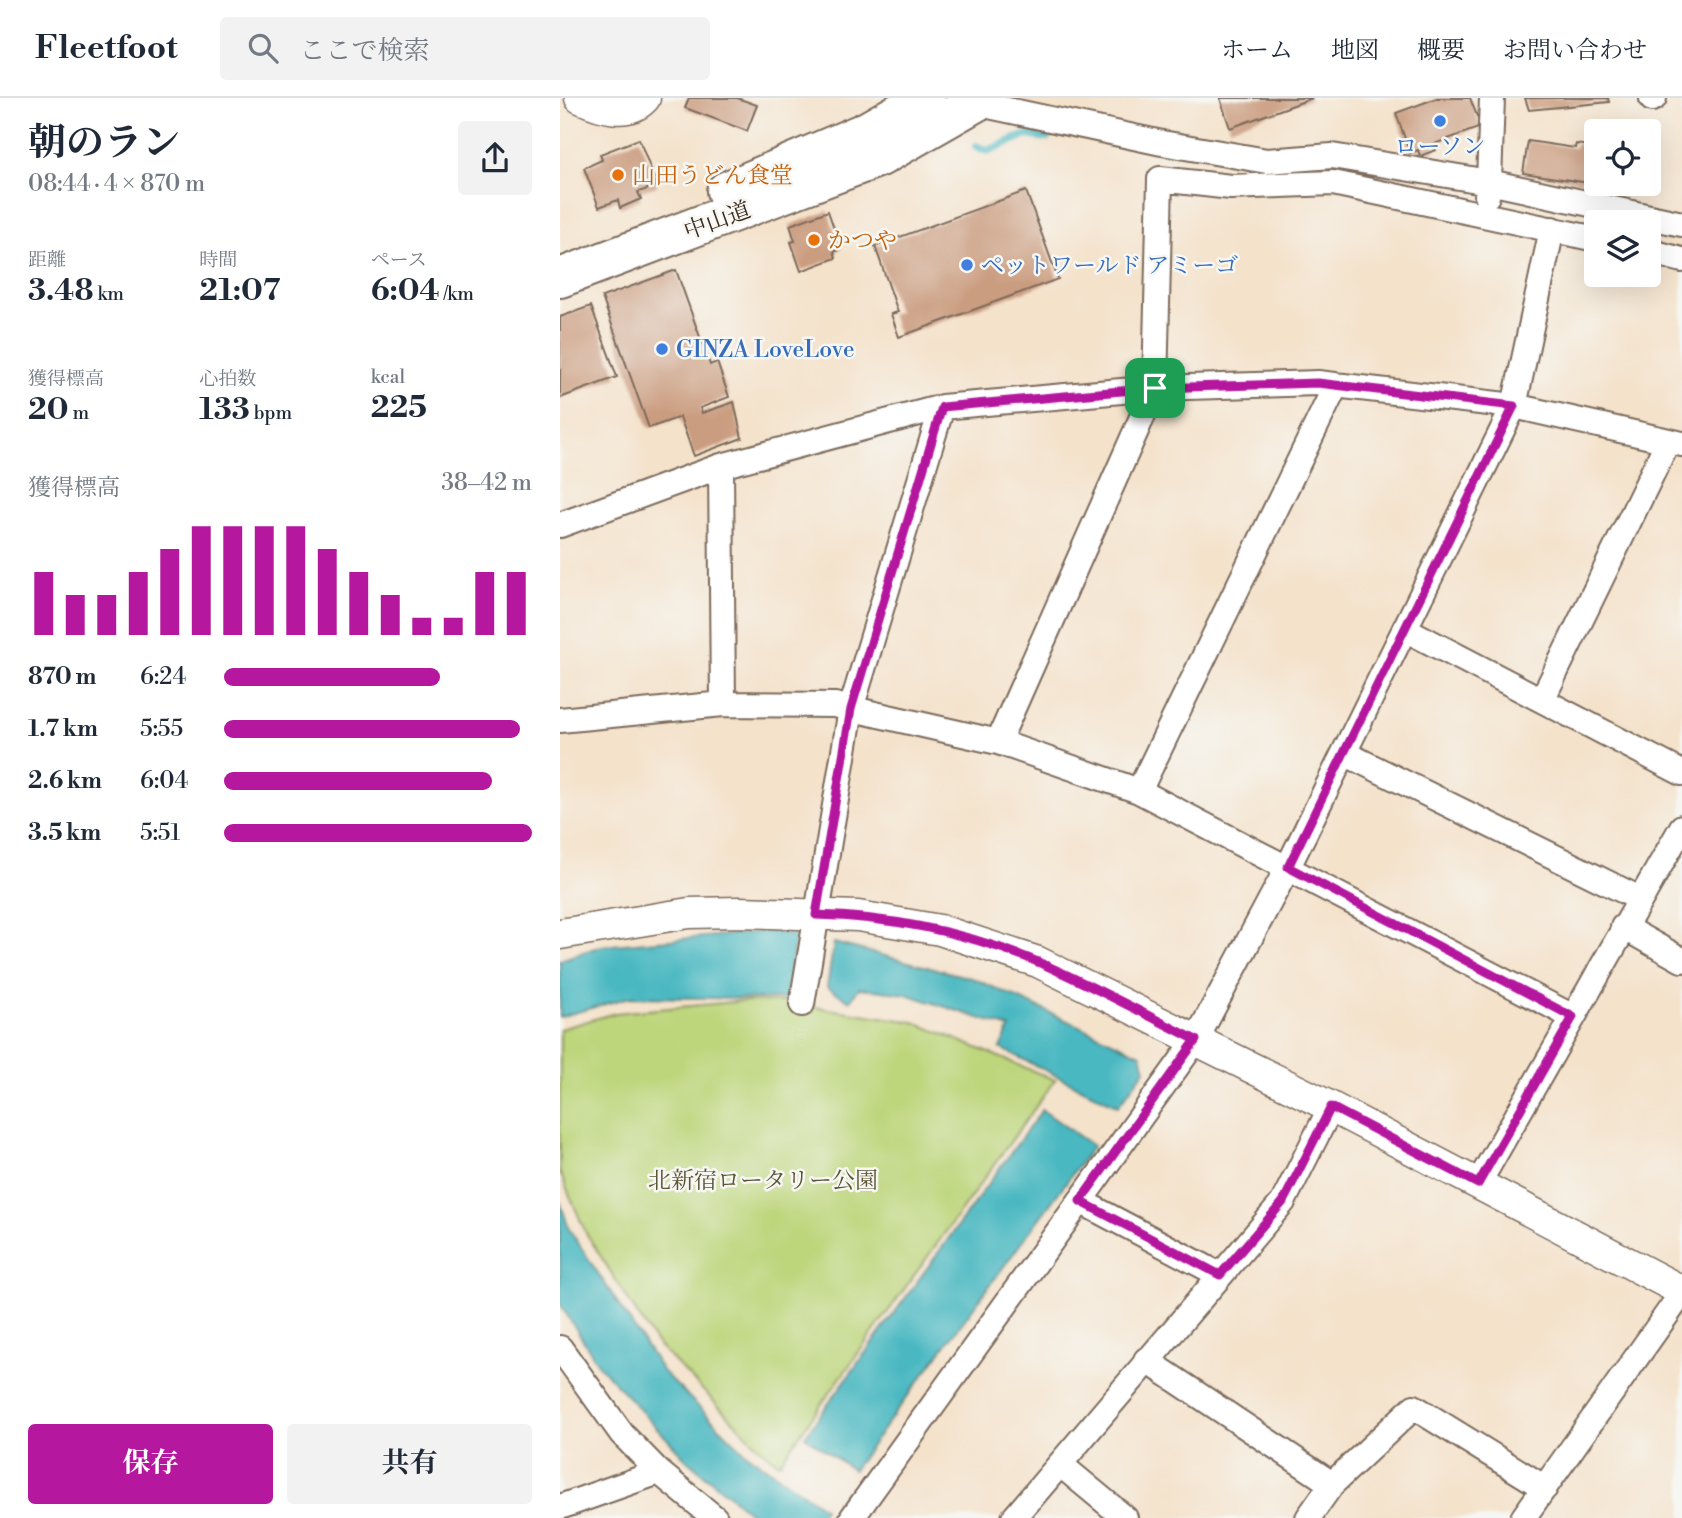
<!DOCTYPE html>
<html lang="ja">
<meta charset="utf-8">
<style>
:root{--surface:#fff;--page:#f2f2f3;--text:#1f2937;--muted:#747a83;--line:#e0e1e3;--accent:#b5179e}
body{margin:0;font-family:"Libre Bodoni","Noto Serif JP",serif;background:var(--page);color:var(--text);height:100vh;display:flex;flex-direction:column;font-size:26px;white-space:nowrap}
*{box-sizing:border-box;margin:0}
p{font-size:23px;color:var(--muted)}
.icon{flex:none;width:38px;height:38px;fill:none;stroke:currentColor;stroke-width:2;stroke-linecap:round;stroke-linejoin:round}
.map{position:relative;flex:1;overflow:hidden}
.side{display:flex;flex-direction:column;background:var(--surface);width:560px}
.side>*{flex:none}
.fabs{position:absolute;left:1024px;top:21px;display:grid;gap:14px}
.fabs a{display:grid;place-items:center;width:77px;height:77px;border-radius:7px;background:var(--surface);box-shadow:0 7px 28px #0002;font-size:35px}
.pin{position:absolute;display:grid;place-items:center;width:60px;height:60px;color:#fff;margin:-30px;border-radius:14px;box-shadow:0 4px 10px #0006}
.round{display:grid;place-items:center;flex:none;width:74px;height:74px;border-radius:7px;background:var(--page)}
.headline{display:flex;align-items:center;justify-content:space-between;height:119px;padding:0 28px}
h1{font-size:38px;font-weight:700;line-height:52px}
.figures{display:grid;grid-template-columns:repeat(3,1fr);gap:10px;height:119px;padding:7px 28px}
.figures div{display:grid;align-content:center}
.figures b{font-size:30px;font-weight:700}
.figures small{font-size:19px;font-weight:400}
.figures p{font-size:19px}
.chart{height:196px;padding:14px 28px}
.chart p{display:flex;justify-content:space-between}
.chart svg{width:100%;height:126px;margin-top:7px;stroke:var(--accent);stroke-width:6}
.action{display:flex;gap:14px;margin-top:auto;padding:14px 28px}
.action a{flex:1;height:80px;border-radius:7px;background:var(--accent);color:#fff;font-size:28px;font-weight:700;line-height:80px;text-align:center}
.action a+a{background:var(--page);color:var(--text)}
ul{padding:0 28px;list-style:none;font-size:23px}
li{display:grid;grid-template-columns:112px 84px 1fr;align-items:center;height:52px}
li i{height:18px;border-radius:9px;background:var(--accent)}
header{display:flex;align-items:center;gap:42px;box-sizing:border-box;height:98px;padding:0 35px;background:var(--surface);border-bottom:2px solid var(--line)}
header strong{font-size:33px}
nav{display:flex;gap:38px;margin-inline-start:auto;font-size:24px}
.search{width:490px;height:63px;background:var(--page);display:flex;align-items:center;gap:18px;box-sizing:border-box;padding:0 24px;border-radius:7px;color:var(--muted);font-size:26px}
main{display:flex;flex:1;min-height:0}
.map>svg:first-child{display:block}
</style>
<header>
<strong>Fleetfoot</strong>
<div class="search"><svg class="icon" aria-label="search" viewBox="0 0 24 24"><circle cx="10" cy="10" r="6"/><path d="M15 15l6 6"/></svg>ここで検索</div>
<nav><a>ホーム</a><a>地図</a><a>概要</a><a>お問い合わせ</a></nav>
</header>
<main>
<section class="side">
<div class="headline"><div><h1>朝のラン</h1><p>08:44 · 4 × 870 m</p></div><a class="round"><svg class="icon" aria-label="share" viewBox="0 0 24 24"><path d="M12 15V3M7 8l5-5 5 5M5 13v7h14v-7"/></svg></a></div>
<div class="figures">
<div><p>距離</p><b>3.48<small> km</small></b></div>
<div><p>時間</p><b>21:07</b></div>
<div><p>ペース</p><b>6:04<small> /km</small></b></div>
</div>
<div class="figures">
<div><p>獲得標高</p><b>20<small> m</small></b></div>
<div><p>心拍数</p><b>133<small> bpm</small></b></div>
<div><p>kcal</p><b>225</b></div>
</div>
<div class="chart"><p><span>獲得標高</span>38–42 m</p>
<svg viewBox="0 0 160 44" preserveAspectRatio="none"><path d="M5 44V22M15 44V30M25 44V30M35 44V22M45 44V14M55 44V6M65 44V6M75 44V6M85 44V6M95 44V14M105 44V22M115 44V30M125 44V38M135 44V38M145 44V22M155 44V22"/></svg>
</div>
<ul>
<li><b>870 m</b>6:24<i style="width:70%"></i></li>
<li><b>1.7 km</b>5:55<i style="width:96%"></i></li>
<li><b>2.6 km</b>6:04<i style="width:87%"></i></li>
<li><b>3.5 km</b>5:51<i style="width:100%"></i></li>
</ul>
<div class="action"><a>保存</a><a>共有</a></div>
</section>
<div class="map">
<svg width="1122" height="1420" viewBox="0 0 1122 1420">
<rect width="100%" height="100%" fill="#f6f6f2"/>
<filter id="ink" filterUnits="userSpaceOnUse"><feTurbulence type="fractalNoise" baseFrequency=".0143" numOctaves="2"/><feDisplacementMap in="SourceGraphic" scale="14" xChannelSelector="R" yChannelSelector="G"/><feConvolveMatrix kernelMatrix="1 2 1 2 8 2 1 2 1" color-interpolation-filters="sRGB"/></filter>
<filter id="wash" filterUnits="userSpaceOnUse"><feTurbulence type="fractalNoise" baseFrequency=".00686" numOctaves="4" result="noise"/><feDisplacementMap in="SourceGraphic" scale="28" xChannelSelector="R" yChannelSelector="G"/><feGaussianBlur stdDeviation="1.57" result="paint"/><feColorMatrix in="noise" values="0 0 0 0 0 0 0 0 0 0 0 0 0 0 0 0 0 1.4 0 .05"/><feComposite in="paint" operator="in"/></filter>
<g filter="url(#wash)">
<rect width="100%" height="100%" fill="#f4e2cb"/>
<path fill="#bdd67b" stroke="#7c804c" stroke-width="2" d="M 184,903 L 222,904 L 354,924 L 495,982 L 219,1365 L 201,1351 L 95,1244 L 26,1135 L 0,1075 L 0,931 L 55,915 Z"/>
<path fill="#49b8c1" stroke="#427170" stroke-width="2" d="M 212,833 L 236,838 L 225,901 L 70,899 L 0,919 L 0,862 L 41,848 Z
M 274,845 L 415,881 L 581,956 L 585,972 L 558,1008 L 440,950 L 450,930 L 346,896 L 299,890 L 290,903 L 267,889 Z
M 482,1012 L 533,1048 L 293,1372 L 245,1338 Z
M 0,1103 L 9,1131 L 103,1274 L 187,1356 L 264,1410 L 258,1420 L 196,1420 L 126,1361 L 40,1269 L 0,1206 Z"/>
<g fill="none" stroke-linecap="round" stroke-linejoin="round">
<path stroke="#49b8c1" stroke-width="8" d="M 416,48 L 427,53 L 466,37 L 487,40"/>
</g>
<g id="blocks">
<path fill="#cb9d80" d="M 129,0 L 177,0 L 197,7 L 187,33 L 125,10 Z
M 660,0 L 753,0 L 670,30 Z
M 877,0 L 910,0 L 921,29 L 874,46 L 876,52 L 860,58 L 858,52 L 850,55 L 836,15 Z
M 965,0 L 1048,0 L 1049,4 L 969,12 Z
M 79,41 L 97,88 L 78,94 L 81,101 L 60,110 L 58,102 L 39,109 L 24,70 L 42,62 L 40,56 Z
M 968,43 L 1015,50 L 1016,46 L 1036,49 L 1036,86 L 963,75 Z
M 1043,86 L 1081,86 L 1080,93 Z
M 466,93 L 498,181 L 339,239 L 331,216 L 338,214 L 315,148 Z
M 268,113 L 281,151 L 274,154 L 276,160 L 241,173 L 231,144 L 235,143 L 230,127 Z
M 116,172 L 150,267 L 157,264 L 169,299 L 140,310 L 142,315 L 174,304 L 182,340 L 134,358 L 120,319 L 89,330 L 42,199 Z
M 31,208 L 57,279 L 0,300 L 0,219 Z"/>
</g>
</g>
<g filter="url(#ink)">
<use href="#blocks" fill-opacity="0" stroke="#7c6a5b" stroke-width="2"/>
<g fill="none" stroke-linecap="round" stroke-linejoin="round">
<g stroke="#7c6a5b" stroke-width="28">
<path id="minor" d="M 1092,1 L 1094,0
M 415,5 L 602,45 L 707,63 L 772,58 L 929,84 L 932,0
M 927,98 L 929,84 L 1122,126
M 1088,153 L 1122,162
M 161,368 L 163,606
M 0,427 L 161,368 L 382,309 L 595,290 L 758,285 L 954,308 L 1122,346
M 845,531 L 1122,675
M 982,602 L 1108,343
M 0,622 L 163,606 L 275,607 L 438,644 L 579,693 L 1013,919
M 438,644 L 595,290 L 600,81 L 671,89 L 773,85 L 1036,141
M 784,655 L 1080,801
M 579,693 L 776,287
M 1063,829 L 1122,862
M 242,906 L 291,611 L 382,309
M 918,1086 L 1122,729
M 520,1103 L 660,1177
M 0,1250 L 62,1336 L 99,1374 L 155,1420
M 586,1262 L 772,1386
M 501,1367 L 565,1420
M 0,1409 L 99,1374
M 292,1420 L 636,942 L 728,769 L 954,308 L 992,131
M 454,1420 L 723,1104 L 771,1009
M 748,1420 L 772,1386 L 854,1309 L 985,1390
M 963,1420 L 1122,1195"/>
</g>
<g stroke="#7c6a5b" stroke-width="33">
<path id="tertiary" d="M 20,0 C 40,9 68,19 85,0
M 0,836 L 129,815 L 179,814 L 298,818 L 380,832 L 478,864 L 771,1009 L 1122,1193"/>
</g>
<g stroke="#7c6a5b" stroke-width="42">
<path id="trunk" d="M 166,93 L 307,33 L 365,0
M 0,180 L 320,59 L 423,0"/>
</g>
<use href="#minor" stroke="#fff" stroke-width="24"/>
<use href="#tertiary" stroke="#fff" stroke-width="30"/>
<use href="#trunk" stroke="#fff" stroke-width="38"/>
</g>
</g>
<g fill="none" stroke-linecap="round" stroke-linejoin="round" filter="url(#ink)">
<g stroke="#fff" stroke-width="14">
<path id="route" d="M 758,285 L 954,308 L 728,769 L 1013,919 L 918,1086 L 771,1009 L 723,1104 L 660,1177 L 520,1103 L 636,942 C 584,916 532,887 478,864 C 408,835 331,819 256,817 L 291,611 L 382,309 L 595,290 Z"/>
</g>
<use href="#route" stroke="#b5179e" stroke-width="9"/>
</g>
<g fill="#3f7fe0" stroke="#f6f6f2" stroke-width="2.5">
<circle cx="880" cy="23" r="7"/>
<circle cx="407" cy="167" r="7"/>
<circle cx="102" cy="251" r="7"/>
</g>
<g fill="#e8710a" stroke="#f6f6f2" stroke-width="2.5">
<circle cx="58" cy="77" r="7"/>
<circle cx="254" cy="142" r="7"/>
</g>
<g text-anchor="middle" stroke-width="5" stroke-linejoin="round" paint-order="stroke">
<g font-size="23" fill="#366cbe" stroke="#f6f6f2" text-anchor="start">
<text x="880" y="56" text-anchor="middle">ローソン</text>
<text x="421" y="175">ペットワールド アミーゴ</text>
<text x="116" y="259">GINZA LoveLove</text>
</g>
<g font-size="23" fill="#c56008" stroke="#f6f6f2" text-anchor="start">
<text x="72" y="85">山田うどん食堂</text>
<text x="268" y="150">かつや</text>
</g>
<g font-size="23" fill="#3b2a1e" stroke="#f6f6f2">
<text transform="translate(157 122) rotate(-20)" y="8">中山道</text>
</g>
<g font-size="23" fill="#5c5535" stroke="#f6f6f2">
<text x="203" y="1090">北新宿ロータリー公園</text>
</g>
</g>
</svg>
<div class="fabs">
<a><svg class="icon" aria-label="locate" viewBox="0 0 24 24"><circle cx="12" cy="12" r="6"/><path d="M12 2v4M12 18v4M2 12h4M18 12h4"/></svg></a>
<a><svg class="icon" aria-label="layers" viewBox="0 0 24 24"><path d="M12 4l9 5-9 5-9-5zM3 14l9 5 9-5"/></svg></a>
</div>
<div class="pin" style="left:595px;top:290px;background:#1e9e55"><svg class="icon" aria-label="arrive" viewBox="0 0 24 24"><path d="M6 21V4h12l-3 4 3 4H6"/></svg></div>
</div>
</main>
